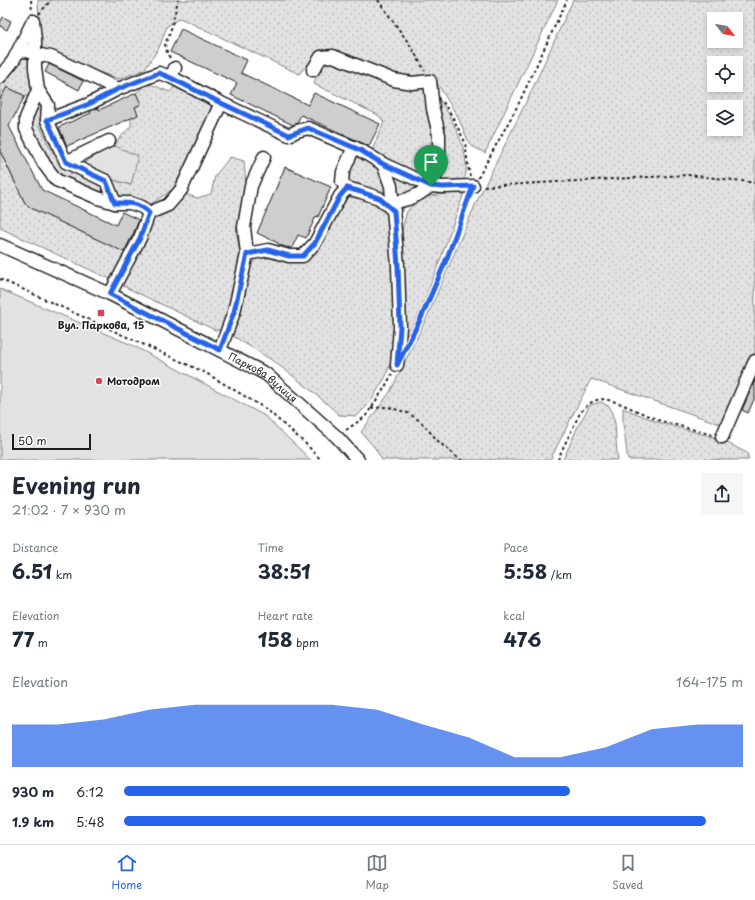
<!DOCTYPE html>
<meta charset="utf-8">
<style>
:root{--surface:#fff;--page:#f6f6f7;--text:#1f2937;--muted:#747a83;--line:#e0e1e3;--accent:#2563eb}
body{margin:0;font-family:"Playpen Sans",sans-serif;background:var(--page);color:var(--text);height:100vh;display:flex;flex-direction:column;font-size:15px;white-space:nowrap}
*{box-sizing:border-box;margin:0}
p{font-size:13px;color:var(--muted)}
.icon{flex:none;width:22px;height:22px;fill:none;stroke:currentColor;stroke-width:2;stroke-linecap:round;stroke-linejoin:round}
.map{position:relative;height:460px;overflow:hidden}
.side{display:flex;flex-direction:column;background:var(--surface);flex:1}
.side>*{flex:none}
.needle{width:26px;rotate:121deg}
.tools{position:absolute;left:707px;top:12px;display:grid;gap:8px}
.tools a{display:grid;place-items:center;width:36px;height:36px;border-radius:0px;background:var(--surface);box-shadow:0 2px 6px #0003;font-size:20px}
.scale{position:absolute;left:12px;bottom:10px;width:79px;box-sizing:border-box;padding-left:4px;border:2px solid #1c1c1c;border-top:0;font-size:11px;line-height:14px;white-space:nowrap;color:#1c1c1c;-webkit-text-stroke:3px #fff;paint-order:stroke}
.pin{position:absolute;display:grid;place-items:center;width:34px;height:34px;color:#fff;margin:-41px -17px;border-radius:50% 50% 50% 0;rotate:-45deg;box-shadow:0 0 4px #0007}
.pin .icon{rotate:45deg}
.round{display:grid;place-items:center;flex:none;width:42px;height:42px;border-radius:0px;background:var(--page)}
.summary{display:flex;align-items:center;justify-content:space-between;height:68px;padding:0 12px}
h1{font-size:22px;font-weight:700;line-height:30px}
.stats{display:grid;grid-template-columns:repeat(3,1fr);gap:6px;height:68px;padding:4px 12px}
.stats div{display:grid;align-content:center}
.stats b{font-size:20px;font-weight:700}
.stats small{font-size:11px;font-weight:400}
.stats p{font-size:11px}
.chart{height:112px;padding:8px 12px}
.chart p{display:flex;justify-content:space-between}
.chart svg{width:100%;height:72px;margin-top:4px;fill:var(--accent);opacity:.7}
ul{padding:0 12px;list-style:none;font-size:13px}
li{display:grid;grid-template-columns:64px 48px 1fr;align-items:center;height:30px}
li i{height:10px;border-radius:5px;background:var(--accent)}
.dock{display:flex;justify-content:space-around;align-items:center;height:56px;border-top:1px solid var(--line);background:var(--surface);font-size:11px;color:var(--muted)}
.dock a{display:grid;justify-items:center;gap:2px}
.dock .current{color:var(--accent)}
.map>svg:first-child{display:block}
</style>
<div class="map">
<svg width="755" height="460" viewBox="0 0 755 460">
<defs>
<pattern id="grass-dots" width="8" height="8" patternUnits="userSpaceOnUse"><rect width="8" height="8" fill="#e2e2e2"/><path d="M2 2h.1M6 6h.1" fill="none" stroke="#c1c1c1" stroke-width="1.8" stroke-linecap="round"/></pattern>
</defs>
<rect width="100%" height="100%" fill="#fff"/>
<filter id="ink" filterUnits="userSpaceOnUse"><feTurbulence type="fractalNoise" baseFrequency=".025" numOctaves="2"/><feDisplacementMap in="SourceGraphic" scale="8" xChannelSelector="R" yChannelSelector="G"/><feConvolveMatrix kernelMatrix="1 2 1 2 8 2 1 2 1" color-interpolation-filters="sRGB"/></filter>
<g filter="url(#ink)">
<path fill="url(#grass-dots)" stroke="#7f7f7f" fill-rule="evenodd" d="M 38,0 L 558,0 L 485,153 L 470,145 L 458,117 L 432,75 L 416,78 L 394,75 L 370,64 L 330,51 L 320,50 L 299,74 L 180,18 L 167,26 L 159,48 L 144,70 L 119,79 L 87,68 L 64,56 L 40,47 Z
M 573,0 L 755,0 L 755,353 L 723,425 L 591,379 L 550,460 L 382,460 L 375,448 L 361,432 L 390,392 L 426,319 L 476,203 L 530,94 ZM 714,19 L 736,19 L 736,41 L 714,41 ZM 714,63 L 736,63 L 736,85 L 714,85 ZM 714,107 L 736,107 L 736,129 L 714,129 Z
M 24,54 L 31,57 L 34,88 L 30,96 L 25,96 L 7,87 L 0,99 L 0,83 Z
M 327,61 L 340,63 L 422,87 L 426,90 L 437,158 L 430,180 L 384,162 L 373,148 L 384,122 L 378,115 L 314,84 L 319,66 Z
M 148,83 L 170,92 L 173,88 L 180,86 L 212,101 L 214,106 L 202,133 L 173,189 L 151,204 L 136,198 L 118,197 L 111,179 L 130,185 L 113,145 L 131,126 L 131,118 L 135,107 L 141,104 L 136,93 Z
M 437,95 C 451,117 468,146 466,173 C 466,176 464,179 462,181 L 440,184 Z
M 40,100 L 42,105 L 40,126 L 50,148 L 63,167 L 105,187 L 106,195 L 61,178 L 51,167 L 33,131 L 32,117 Z
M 0,151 L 22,197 L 25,203 L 31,208 L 125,252 L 112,280 L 0,228 Z
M 357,153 L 382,166 L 389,193 C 371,193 361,188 346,179 Z
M 230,157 L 244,161 L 246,184 L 236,231 L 240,252 L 231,310 L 222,330 L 215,330 L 123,286 L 123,279 L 154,216 L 182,193 L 197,198 L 211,194 L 215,176 Z
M 390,170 L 425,185 L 398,215 Z
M 457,192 L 464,193 L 442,255 L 422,308 L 404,342 L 405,321 L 402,230 L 407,211 L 418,200 L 430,196 Z
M 354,194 L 369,198 L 386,210 L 392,221 L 395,349 L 386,376 L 370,403 L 357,416 L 339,415 C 318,395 294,376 270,359 C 258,351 245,344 233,336 L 249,267 L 257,258 L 273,258 L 294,260 L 343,201 Z
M 601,402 L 610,407 L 615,423 L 617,454 L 618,460 L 563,460 L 579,424 L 590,405 Z
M 623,408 L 658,422 L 720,439 L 747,453 L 749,460 L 628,460 L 623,424 Z"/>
<path fill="#e2e2e2" stroke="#7f7f7f" d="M 113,145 L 138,156 L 131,185 L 111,179 L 82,164 Z
M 0,289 L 132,345 L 265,416 L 311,460 L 0,460 Z"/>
<path fill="#cecece" stroke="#1c1c1c" d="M 3,17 L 11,21 L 7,30 L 0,26 L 0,23 Z
M 181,29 L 247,60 L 241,73 L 308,105 L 314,93 L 380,124 L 369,146 L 301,115 L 297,123 L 293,125 L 231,95 L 237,83 L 170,52 Z
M 49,64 L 83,81 L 79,90 L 45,72 Z
M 7,87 L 25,96 L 9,126 L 42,190 L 116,225 L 122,212 L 139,220 L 134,232 L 124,252 L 39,212 L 31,208 L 25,203 L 0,151 L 0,99 Z
M 136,93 L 141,104 L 135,107 L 138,115 L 67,146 L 59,127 L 91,113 L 90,111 L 98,108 L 99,110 Z
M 285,167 L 331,187 L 318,217 L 316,216 L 306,238 L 298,235 L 292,248 L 285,247 L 278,244 L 278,243 L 257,233 Z
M 755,380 L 755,397 L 748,413 L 742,410 Z"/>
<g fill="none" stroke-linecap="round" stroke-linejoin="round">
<g stroke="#1c1c1c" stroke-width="15">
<g id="minor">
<path d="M 33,21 L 35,40 L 35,68 L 38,90 L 26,118 L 26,129 L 44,164 L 56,180 L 98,198 L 115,203 L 130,203 L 142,207 L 149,213 L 140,238 L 110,294"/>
<path d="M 18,52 L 27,51 L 35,54 L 51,57 L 118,89"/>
<path d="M 175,68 L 171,77 L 221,103 L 289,135 L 297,131 L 308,128 L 360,150 L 383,164 L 391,186 L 398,266 L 400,327 L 397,365"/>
<path d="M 313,70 L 321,57 L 333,56 L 394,80 L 412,83 L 430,81 L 433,109 L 439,135 L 439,167 L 431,186 L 419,194 L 408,199 L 393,203"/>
<path d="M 0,77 L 13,61 L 33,21"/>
<path d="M 38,90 L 48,105 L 47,120 L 66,162 L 106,181 L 115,203"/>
<path d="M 47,120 L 89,104 L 118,89 L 159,73 L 171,77"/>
<path d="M 66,162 L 109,141"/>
<path d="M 383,164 L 431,186 L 443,187 L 473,186"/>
<path d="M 347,188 L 342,182 L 343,172 L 354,147"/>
<path d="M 149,213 L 168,205 L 181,190 L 221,103"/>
<path id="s1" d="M 0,245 L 110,294 L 266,374 L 337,437 L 358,460"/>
<path d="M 247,254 L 268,250 L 289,256 L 303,256 L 315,243 L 340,196 L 347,188 L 361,192 L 379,198 L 394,211"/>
<path d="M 220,350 L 234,312 L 247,254 L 244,227 L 251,186 L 264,157"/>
<path d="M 722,437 L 755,361"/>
</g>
</g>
<path stroke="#1c1c1c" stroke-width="2" stroke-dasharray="3 3" stroke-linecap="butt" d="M 31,0 L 32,11
M 378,0 L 410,45 L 425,71
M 39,14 L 51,0
M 170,58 L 167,52 L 165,44 L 170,33 L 178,0
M 443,102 L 452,116 L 465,142 L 468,166 L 470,176
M 478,178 L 518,105 L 567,0
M 484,186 L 688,175 L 742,181 L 755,183
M 0,279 L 206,373 L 266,409 L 307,445 L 321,460
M 411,338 C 435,293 452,244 469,196
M 371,408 L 388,407 L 408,413 L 420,421 L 438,441 L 455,456 L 462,460
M 346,430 L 365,417 L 385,387 L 392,374
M 558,460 L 561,452 L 579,415 L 584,408 L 590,403 L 597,400 L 605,399 L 619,403 L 658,420 L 713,435"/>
<use href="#minor" stroke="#fff" stroke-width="12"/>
</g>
</g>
<g fill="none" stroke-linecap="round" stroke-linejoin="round" filter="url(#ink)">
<g stroke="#fff" stroke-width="8">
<path id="route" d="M 159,73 L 171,78 L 221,103 L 289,135 L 308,128 L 360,150 L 383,164 L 431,186 L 443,187 L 473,186 L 447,258 L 421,318 L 397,365 L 400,327 L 398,266 L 394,211 L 379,198 L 361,192 L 347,188 L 340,196 L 315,243 L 303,256 L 289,256 L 268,250 L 247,254 L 234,312 L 220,350 L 110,294 L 140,238 L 149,213 C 137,202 130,203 115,203 L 106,181 L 66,162 L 47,120 L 89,104 L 118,89 Z"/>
</g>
<use href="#route" stroke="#2563eb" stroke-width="5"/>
</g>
<g fill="#d1495b" stroke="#fff" stroke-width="1.5">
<rect x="97" y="309" width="8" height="8" rx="2"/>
<circle cx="99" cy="381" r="4"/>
</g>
<g text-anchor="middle" stroke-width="3" stroke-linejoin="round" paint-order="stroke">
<g font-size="10" font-weight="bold" fill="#1c1c1c" stroke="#fff">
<text x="101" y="329">Вул. Паркова, 15</text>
<text x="107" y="385" text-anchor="start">Мотодром</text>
</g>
<g font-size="10" fill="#1c1c1c" stroke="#fff">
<text dy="4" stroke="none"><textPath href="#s1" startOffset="295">Паркова вулиця</textPath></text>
</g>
</g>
</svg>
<div class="tools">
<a><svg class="needle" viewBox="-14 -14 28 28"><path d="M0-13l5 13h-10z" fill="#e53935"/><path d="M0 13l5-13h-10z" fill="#747a83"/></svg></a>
<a><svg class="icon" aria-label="locate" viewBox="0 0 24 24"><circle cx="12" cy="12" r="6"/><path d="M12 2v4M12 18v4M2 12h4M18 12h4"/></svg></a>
<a><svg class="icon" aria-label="layers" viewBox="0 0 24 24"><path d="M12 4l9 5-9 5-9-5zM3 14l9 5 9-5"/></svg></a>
</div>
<div class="scale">50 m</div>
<div class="pin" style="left:431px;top:186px;background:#1e9e55"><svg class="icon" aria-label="arrive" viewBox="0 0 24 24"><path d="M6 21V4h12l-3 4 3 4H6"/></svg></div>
</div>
<section class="side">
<div class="summary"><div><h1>Evening run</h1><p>21:02 · 7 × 930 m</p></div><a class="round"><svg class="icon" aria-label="share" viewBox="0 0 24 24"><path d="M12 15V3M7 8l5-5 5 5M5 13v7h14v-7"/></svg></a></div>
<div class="stats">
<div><p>Distance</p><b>6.51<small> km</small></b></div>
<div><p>Time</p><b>38:51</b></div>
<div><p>Pace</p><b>5:58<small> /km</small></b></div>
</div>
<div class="stats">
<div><p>Elevation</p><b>77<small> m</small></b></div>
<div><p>Heart rate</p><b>158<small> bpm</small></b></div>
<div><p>kcal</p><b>476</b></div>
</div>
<div class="chart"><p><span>Elevation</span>164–175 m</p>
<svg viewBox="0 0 160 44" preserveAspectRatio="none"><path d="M0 44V18L10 18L20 15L30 9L40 6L50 6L60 6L70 6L80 9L90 18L100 26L110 38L120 38L130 32L140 21L150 18L160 18V44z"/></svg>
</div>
<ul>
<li><b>930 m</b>6:12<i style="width:72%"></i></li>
<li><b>1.9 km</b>5:48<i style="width:94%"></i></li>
</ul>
</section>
<nav class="dock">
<a class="current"><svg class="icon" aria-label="home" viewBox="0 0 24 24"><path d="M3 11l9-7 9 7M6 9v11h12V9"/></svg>Home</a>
<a><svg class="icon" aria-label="map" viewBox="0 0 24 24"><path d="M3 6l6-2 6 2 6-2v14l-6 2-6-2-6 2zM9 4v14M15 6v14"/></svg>Map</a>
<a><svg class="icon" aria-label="saved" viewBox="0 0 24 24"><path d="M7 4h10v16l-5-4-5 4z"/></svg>Saved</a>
</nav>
